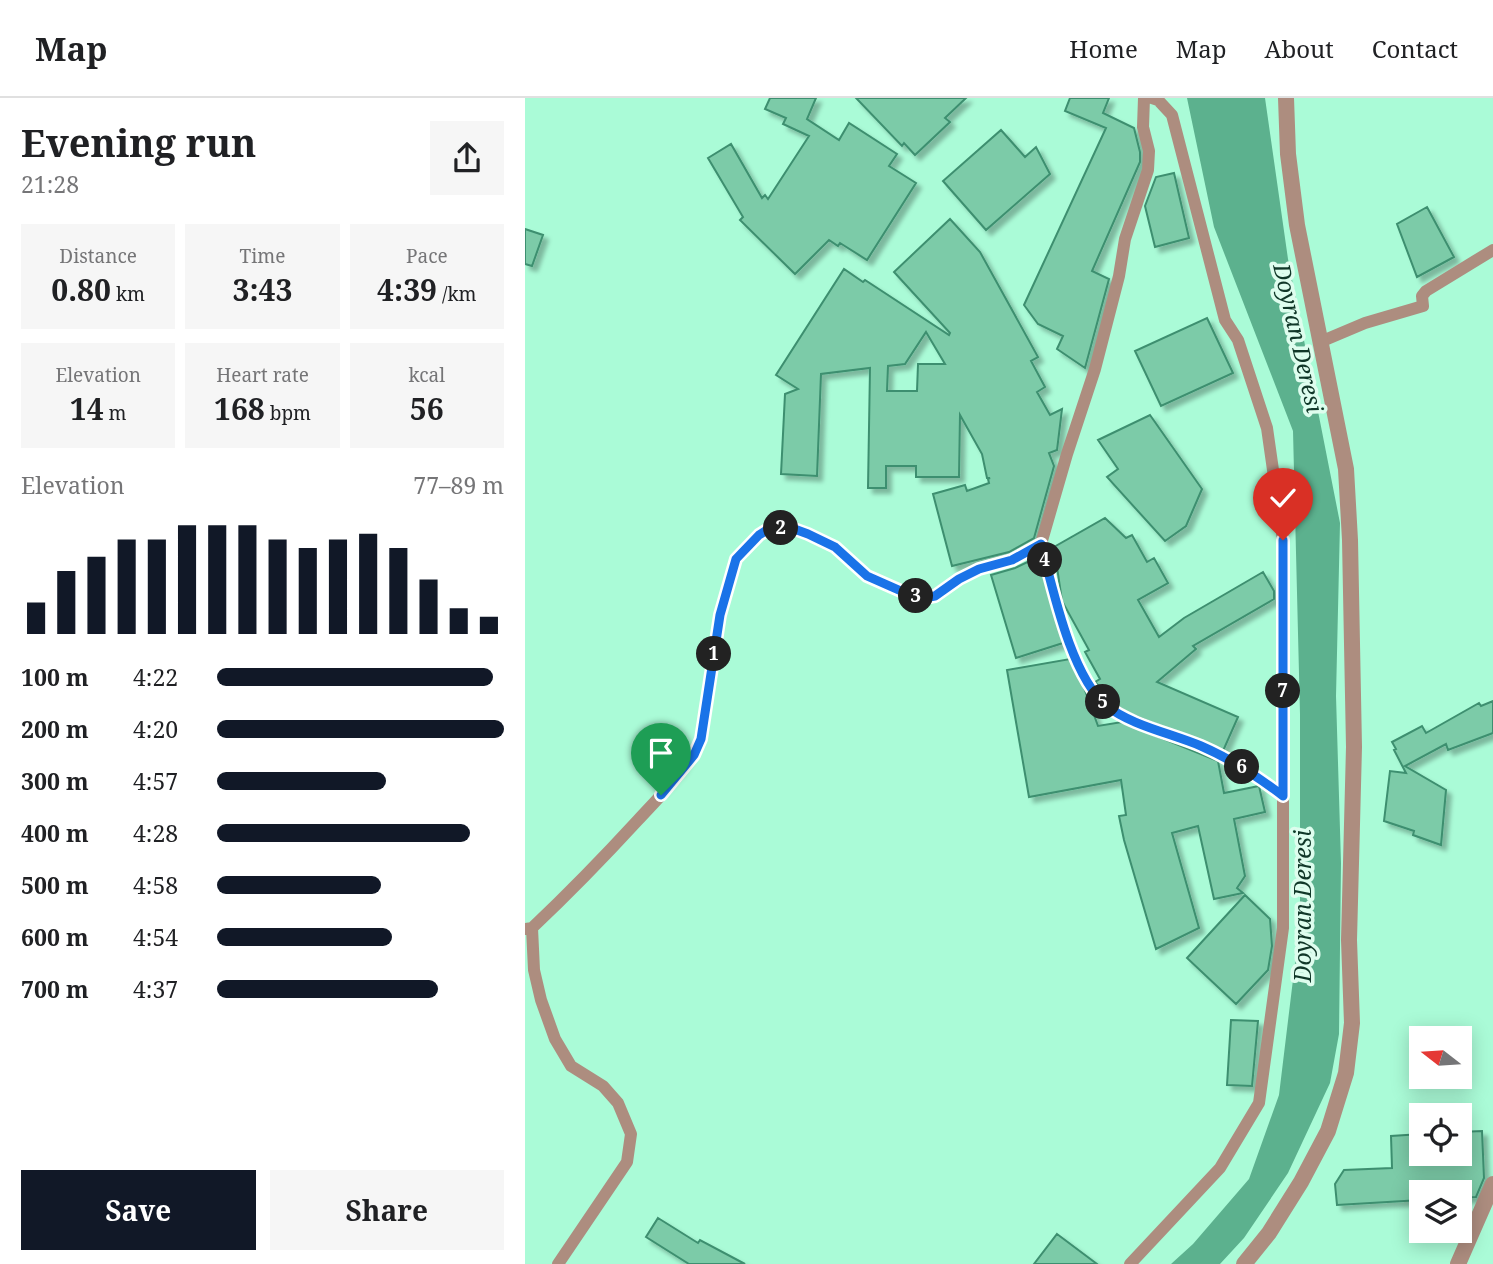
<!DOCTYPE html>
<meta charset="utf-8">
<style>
:root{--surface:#fff;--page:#f6f6f6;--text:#202124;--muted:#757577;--line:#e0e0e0;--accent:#111827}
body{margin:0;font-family:"Noto Serif",serif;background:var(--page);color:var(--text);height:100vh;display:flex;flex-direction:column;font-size:26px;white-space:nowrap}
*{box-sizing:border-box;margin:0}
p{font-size:23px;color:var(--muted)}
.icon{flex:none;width:38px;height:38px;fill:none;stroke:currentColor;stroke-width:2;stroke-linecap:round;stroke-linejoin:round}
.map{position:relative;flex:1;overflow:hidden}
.sheet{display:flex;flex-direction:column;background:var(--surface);width:525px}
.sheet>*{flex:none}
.needle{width:46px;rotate:287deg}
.fabs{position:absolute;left:884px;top:928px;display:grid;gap:14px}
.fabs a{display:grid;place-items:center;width:63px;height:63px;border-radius:0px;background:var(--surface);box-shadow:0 4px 18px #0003;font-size:35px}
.pin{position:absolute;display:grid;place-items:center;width:60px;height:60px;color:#fff;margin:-72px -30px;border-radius:50% 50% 50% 0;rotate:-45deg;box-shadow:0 0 7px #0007}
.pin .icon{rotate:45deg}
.km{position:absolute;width:35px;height:35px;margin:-18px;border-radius:50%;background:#222;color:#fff;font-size:19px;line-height:35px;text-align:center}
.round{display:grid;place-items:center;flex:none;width:74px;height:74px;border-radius:0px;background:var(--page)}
.headline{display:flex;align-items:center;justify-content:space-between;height:119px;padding:0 21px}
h1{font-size:38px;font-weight:700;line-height:52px}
.figures{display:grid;grid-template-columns:repeat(3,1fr);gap:10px;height:119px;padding:7px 21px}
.figures div{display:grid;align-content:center;border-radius:0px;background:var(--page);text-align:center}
.figures b{font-size:30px;font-weight:700}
.figures small{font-size:19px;font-weight:400}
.figures p{font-size:19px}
.chart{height:196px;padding:14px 21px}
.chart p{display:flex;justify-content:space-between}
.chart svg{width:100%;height:126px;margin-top:7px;stroke:var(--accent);stroke-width:6}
.action{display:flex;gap:14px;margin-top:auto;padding:14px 21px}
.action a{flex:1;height:80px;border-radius:0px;background:var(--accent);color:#fff;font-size:28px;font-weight:700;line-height:80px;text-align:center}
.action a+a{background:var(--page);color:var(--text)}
ul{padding:0 21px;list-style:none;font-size:23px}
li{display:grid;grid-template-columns:112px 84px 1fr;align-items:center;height:52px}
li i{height:18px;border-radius:9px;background:var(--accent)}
header{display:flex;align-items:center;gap:42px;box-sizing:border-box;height:98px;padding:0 35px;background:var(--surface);border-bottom:2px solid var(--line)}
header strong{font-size:33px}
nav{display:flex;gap:38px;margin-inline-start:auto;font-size:24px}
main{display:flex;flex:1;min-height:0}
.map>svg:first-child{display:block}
</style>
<header>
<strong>Map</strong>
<nav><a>Home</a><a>Map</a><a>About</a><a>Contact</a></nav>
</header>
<main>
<section class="sheet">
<div class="headline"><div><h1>Evening run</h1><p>21:28</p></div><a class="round"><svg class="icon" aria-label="share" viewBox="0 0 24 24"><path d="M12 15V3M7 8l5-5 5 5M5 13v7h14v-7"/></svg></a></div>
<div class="figures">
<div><p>Distance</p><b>0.80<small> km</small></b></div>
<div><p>Time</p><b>3:43</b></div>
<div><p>Pace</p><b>4:39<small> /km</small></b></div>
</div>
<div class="figures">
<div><p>Elevation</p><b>14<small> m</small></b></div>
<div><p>Heart rate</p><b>168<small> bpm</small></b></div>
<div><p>kcal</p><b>56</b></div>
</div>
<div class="chart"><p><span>Elevation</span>77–89 m</p>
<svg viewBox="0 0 160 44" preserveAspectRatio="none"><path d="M5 44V33M15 44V22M25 44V17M35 44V11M45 44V11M55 44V6M65 44V6M75 44V6M85 44V11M95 44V14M105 44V11M115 44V9M125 44V14M135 44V25M145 44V35M155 44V38"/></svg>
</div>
<ul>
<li><b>100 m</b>4:22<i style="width:96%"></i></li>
<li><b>200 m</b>4:20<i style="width:100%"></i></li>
<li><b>300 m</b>4:57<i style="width:59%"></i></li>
<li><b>400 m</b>4:28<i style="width:88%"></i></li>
<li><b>500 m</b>4:58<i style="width:57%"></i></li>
<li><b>600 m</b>4:54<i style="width:61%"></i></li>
<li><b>700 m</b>4:37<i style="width:77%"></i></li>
</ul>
<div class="action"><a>Save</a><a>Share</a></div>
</section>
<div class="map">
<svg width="968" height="1166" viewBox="0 0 968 1166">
<defs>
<filter id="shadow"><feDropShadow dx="5" dy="5" stdDeviation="2" flood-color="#0004"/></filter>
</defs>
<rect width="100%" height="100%" fill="#aafbd7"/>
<path fill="#5cb18e" d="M 662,0 L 740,0 L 763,161 L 815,425 L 811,598 L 816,765 L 814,936 L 805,985 L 763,1075 L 719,1140 L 695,1166 L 646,1166 L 668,1146 L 724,1081 L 754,997 L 775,824 L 775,616 L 768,333 L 689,129 Z"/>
<path fill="#7bcba8" stroke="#3e8f6f" stroke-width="2" fill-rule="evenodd" filter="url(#shadow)" d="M 245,0 L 291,0 L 282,21 L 314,42 L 324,25 L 372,56 L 364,68 L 391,85 L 342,162 L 315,145 L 313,148 L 304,142 L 270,176 L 215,122 L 218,119 L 183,60 L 206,46 L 237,100 L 240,97 L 243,101 L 284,38 L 258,26 L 261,20 L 240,11 Z
M 331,0 L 441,0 L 420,20 L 425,24 L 390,57 L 379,45 L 377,48 Z
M 545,0 L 584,0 L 578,15 L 609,30 L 615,54 L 615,64 L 567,173 L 584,181 L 560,270 L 532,251 L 538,238 L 513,226 L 499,207 L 581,30 L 540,13 Z
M 476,32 L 500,59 L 511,49 L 525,76 L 461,132 L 418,83 Z
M 649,75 L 664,140 L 630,149 L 620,108 L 631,79 Z
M 902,109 L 929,159 L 892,179 L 872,126 Z
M 425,121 L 455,154 L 513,259 L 506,263 L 520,289 L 512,294 L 525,317 L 537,311 L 532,352 L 524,355 L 529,368 L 509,440 L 484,454 L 427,468 L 408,396 L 440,387 L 442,393 L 464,385 L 463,381 L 465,380 L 462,380 L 457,356 L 435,317 L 434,379 L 391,379 L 391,368 L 361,368 L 361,390 L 343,390 L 345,270 L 296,276 L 292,378 L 256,376 L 260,296 L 273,291 L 251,277 L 319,171 L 338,184 L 340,182 L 424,237 L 425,235 L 369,174 ZM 401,234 L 420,266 L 393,266 L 392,293 L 362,293 L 363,268 L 380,266 Z
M 0,131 L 18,137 L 7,168 L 0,166 Z
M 682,220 L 708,275 L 636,308 L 610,253 Z
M 625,317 L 677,391 L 661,428 L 640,443 L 582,379 L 593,371 L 573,342 Z
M 580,420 L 601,440 L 607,437 L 622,464 L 629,460 L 643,485 L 613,502 L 634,539 L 659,520 L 738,474 L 749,493 L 749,501 L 668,548 L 671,551 L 632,584 L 713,619 L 698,653 L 603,615 L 591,607 L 570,584 L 575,581 L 560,554 L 564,552 L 537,503 L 529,449 Z
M 513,459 L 538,545 L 491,560 L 466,477 L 490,470 Z
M 545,561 L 558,587 L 573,628 L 597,624 L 693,663 L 699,695 L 734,688 L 740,714 L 709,721 L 720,778 L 712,790 L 718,795 L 689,801 L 673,728 L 647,735 L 674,830 L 631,851 L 599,742 L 594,718 L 601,717 L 596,682 L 504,699 L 482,572 Z
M 968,603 L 968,635 L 923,652 L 921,646 L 880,668 L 921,692 L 916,747 L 888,737 L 889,733 L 859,723 L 865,673 L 881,675 L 869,652 L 871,651 L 867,644 L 897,628 L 901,635 L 954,605 L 956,608 Z
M 720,797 L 745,821 L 747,848 L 743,872 L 711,906 L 662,860 Z
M 706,922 L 733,923 L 727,988 L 702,987 Z
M 957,1033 L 959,1080 L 951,1099 L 934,1100 L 934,1094 L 896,1094 L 896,1102 L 812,1107 L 810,1086 L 819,1072 L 867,1070 L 866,1038 L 896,1036 L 896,1055 L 934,1055 L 934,1034 Z
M 133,1120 L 173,1145 L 175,1142 L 220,1166 L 164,1166 L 121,1139 Z
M 532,1136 L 572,1166 L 509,1166 Z"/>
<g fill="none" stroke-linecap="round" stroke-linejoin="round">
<path stroke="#ad8d7f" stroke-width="6" d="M 516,446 C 528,492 545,576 582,608 C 601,625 649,637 674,648 C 704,660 731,677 756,697"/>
<path stroke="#ad8d7f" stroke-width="12" d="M 795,244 L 840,225 L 898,208 L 897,198 L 901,193 L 968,152
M 7,830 L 9,872 L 16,902 L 30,941 L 46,968 L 78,988 L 93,1005 L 106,1036 L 102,1064 L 33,1166
M 0,831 L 7,830 C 44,795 79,759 113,722 C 136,697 162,672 176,641 L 195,517 L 211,461 L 234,437 L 245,430 L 264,429 L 283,436 L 310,449 L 342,478 L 385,497 L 399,500 L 410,497 L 434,481 L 454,471 L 487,462 L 516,446 L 542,356 L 570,271 L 594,178 L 600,141 L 623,72 L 624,53 L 618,29 L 619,0
M 605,1166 L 695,1070 L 734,1005 L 758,830 L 758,442 L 742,330 L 713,242 L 700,222 L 647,17 L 633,2 L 627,0"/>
<path stroke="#ad8d7f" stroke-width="16" d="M 719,1166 L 744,1135 L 776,1084 L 803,1033 L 821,975 L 827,925 L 824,842 L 829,649 L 825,442 L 821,371 L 772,127 L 763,56 L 761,0
M 933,1166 L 968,1086"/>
</g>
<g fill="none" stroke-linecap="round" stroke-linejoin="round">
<g stroke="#fff" stroke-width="14">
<path id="route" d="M 136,697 L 169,657 L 176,641 L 195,517 L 211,461 L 234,437 L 245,430 L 264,429 L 283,436 L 310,449 L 342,478 L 385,497 L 399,500 L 410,498 L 434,481 L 454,471 L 487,462 L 516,446 C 528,491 546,579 582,608 C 605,627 648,636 676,648 C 706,661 732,678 758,698 L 758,442"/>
</g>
<use href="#route" stroke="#1a73e8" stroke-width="9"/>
</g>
<g text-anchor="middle" stroke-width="7" stroke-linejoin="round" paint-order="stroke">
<g font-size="23" font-style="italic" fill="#103728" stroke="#defdee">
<text transform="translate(773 240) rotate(77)" y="8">Doyran Deresi</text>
<text transform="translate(778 808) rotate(-90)" y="8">Doyran Deresi</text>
</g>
</g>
</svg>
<div class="fabs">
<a><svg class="needle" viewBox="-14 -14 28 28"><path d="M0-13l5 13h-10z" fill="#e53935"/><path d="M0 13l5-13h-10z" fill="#757577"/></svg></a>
<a><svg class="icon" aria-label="locate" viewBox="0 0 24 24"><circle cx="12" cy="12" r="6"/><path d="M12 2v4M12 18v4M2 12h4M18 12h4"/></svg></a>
<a><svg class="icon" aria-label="layers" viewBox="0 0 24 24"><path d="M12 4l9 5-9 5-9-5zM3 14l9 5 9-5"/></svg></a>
</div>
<div class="pin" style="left:136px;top:697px;background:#1e9e55"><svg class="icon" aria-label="arrive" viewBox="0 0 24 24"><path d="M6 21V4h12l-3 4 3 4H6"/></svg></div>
<div class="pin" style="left:758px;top:442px;background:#d93025"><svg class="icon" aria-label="check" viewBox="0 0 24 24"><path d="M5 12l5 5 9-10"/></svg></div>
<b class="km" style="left:189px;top:556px">1</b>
<b class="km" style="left:256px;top:430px">2</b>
<b class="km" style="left:391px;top:498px">3</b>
<b class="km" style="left:520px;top:462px">4</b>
<b class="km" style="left:578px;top:604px">5</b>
<b class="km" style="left:717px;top:669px">6</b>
<b class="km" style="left:758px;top:593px">7</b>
</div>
</main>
